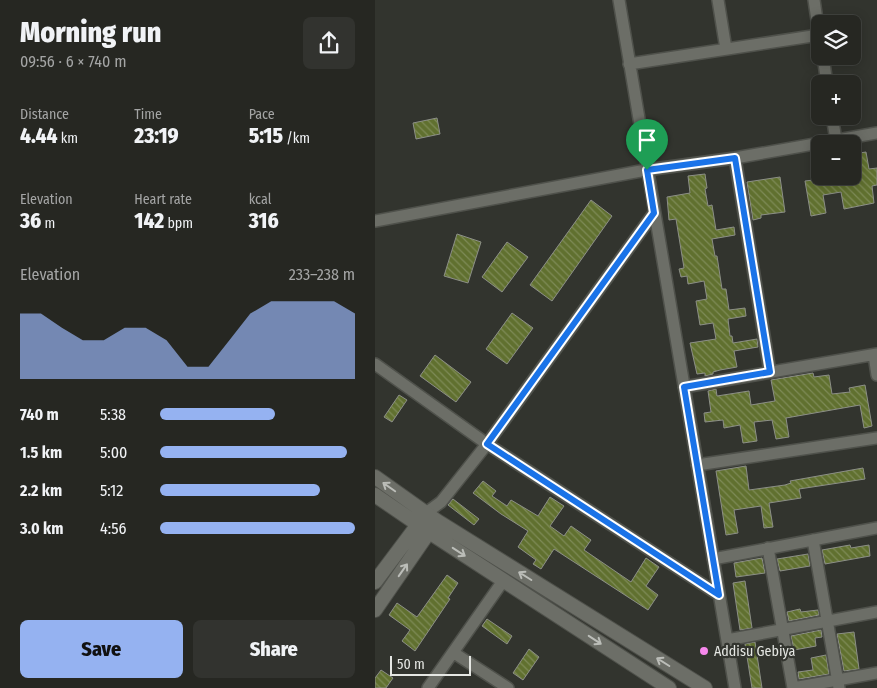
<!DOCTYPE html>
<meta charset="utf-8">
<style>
:root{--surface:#262722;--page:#32332f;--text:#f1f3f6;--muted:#a4a5a5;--line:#424440;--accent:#95b2f1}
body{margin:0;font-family:"Fira Sans Condensed",sans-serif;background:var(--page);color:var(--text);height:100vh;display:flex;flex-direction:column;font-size:19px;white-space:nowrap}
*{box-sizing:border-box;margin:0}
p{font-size:16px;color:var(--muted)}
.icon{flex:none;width:28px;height:28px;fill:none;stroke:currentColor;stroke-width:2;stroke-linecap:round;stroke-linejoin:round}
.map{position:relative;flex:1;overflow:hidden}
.sheet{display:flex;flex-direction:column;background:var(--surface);width:375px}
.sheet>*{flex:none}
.fabs{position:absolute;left:436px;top:15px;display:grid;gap:10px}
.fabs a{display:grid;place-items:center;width:50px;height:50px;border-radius:8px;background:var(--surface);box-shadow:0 2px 12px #0003,0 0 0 1px var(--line);font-size:25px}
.scale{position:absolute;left:15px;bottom:12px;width:81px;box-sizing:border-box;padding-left:5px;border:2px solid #e5e7e3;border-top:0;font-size:14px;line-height:18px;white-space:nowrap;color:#e5e7e3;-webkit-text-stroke:4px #32342e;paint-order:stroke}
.pin{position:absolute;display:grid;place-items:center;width:42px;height:42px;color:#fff;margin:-51px -21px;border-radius:50% 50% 50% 0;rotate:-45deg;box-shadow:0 0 5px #0007}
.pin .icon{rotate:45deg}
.round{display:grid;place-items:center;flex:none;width:52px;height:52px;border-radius:8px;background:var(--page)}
.summary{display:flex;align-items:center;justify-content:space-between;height:85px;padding:0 20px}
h1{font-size:28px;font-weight:800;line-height:38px}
.metrics{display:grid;grid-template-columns:repeat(3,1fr);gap:8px;height:85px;padding:5px 20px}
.metrics div{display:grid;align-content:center}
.metrics b{font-size:21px;font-weight:800}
.metrics small{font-size:14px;font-weight:400}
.metrics p{font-size:14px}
.chart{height:140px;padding:10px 20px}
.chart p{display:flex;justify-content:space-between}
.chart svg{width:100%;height:90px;margin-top:5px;fill:var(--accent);opacity:.7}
.primary-button{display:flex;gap:10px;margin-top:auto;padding:10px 20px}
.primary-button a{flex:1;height:58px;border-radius:8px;background:var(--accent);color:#111;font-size:20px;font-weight:800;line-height:58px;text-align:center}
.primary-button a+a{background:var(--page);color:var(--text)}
ul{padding:0 20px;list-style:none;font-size:16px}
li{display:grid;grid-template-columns:80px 60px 1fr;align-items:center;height:38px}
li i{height:12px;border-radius:6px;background:var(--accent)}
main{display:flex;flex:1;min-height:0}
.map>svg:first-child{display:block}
</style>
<main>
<section class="sheet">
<div class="summary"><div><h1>Morning run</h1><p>09:56 · 6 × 740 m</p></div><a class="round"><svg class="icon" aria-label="share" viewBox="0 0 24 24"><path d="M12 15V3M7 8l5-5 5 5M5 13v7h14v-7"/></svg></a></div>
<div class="metrics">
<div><p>Distance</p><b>4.44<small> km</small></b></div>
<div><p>Time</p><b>23:19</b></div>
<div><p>Pace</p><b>5:15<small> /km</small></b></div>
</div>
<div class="metrics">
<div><p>Elevation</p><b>36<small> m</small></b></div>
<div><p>Heart rate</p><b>142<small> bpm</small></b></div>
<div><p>kcal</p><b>316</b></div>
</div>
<div class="chart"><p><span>Elevation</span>233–238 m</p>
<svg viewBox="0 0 160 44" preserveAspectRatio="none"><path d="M0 44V12L10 12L20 19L30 25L40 25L50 19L60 19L70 25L80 38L90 38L100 25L110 12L120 6L130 6L140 6L150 6L160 12V44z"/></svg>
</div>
<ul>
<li><b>740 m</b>5:38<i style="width:59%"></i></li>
<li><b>1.5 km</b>5:00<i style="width:96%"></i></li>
<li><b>2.2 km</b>5:12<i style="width:82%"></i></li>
<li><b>3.0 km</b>4:56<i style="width:100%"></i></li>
</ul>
<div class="primary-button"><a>Save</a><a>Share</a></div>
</section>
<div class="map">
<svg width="502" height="688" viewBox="0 0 502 688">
<defs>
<pattern id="building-back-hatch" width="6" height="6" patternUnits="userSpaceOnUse" patternTransform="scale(1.25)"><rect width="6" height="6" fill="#60702f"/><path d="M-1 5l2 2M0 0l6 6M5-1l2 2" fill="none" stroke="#7e8b57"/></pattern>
</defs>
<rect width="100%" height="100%" fill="#32342e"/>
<path fill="url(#building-back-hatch)" stroke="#8c8f87" d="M 62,118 L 65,134 L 41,139 L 38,123 Z
M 491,152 L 494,169 L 502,168 L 502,185 L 497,186 L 499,203 L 469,209 L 466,192 L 448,195 L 451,213 L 436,216 L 430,181 L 447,179 L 446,176 L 478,176 L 478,154 Z
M 330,174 L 332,188 L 330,189 L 333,206 L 337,205 L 341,230 L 359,227 L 360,235 L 337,239 L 340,256 L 342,256 L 347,289 L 351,289 L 354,310 L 370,308 L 371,316 L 353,319 L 355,336 L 357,336 L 358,343 L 382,339 L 383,347 L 359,351 L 362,367 L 345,370 L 338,372 L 338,374 L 330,376 L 330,373 L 322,374 L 315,343 L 341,339 L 338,323 L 325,325 L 321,301 L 332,299 L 329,281 L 313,284 L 312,276 L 306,277 L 304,269 L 309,268 L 301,219 L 294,220 L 292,197 L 315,193 L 313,176 Z
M 405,177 L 410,212 L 386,215 L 386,218 L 378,220 L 372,182 Z
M 216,200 L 237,216 L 177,301 L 155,285 Z
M 82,234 L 106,242 L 93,283 L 69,276 Z
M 132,242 L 153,257 L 127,292 L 107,277 Z
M 137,313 L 158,328 L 132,364 L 111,349 Z
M 60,355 L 96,382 L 81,402 L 45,376 Z
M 438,373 L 439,377 L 454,375 L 457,394 L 475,392 L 474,388 L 490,385 L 497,426 L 489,428 L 485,405 L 411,418 L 414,437 L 401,439 L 397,420 L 379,422 L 382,441 L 368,443 L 365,425 L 349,428 L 348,420 L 330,422 L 329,413 L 336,412 L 333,391 L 341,389 L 342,396 L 374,391 L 376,405 L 400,401 L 396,380 Z
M 24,395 L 32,400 L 17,422 L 9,417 Z
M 371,466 L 374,490 L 410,485 L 416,483 L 415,481 L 488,468 L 490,479 L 424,489 L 426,498 L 394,503 L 398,527 L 389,528 L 386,506 L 359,510 L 363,533 L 351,535 L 341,471 Z
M 108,481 L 121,491 L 117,496 L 132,506 L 136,500 L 163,516 L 175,497 L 189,506 L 175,526 L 189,536 L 196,526 L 216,540 L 209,550 L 256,582 L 271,558 L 284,567 L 271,586 L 283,595 L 273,610 L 179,549 L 166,569 L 158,564 L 161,560 L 143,547 L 153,531 L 126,514 L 98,493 Z
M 78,499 L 104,519 L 99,525 L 73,505 Z
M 475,545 L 476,548 L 494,545 L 495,556 L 450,564 L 447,550 Z
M 433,554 L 435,566 L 405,571 L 402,559 Z
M 387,558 L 390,573 L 361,577 L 359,563 Z
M 72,575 L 83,583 L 73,598 L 75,599 L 40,651 L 27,641 L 35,630 L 14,615 L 22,603 L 42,617 Z
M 370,581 L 377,628 L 365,630 L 358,583 Z
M 425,609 L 426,612 L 443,610 L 444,615 L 414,621 L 412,612 Z
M 112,619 L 137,636 L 132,644 L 107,626 Z
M 446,630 L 447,637 L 440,638 L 441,646 L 419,650 L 416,636 Z
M 479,632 L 484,669 L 469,671 L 462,634 Z
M 380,642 L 387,688 L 377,688 L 370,644 Z
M 154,649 L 164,657 L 148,680 L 138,673 Z
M 451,655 L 454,674 L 424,679 L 423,672 L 438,670 L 436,658 Z
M 6,670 L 18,678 L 11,688 L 0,688 L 0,678 Z"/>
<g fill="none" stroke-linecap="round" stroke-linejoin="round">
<g stroke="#4f514b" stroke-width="14">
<path id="minor" d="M 244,0 L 360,688
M 343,0 L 351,49
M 439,0 L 445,40
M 448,56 L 452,84
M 254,64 L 444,35
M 457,116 L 461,140
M 360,158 L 395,372
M 0,221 L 271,170 L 360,158 L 502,133
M 499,355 L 502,375
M 0,364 L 112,444 L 344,595
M 309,387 L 502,354
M 322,465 L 502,438
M 51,513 L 66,502 L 112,444 L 279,213
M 438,540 L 464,688
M 393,548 L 418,688
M 338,559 L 502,528
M 352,640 L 502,612
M 79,653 L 133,688
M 53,688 L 128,581
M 418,688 L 502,673"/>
</g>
<g stroke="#4f514b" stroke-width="16">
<path id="secondary" d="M 0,477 L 62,521 L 330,688
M 0,495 L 54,532 L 294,688
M 0,582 L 48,518
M 0,610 L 58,526"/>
</g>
<use href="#minor" stroke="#6c6e67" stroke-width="11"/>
<use href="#secondary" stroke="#6c6e67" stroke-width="14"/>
</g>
<defs><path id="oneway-shaft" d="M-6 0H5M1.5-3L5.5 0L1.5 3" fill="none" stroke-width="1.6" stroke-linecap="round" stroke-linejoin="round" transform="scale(1.25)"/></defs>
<g stroke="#bbbdb8">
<use href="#oneway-shaft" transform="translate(14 487) rotate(-145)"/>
<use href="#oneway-shaft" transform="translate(84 552) rotate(33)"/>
<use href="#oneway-shaft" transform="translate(28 570) rotate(-55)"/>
<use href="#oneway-shaft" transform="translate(150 576) rotate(-148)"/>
<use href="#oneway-shaft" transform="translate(220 640) rotate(33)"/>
<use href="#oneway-shaft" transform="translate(288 662) rotate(-148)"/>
</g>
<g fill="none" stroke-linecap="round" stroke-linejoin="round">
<g stroke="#fff" stroke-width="10">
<path id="route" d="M 360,158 L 395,372 L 309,387 L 344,595 L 112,444 L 279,213 L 272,170 Z"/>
</g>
<use href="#route" stroke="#1a73e8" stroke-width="6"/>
</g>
<circle fill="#f788ec" stroke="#32342e" stroke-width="2" cx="329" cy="651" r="5"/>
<g text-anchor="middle" stroke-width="4.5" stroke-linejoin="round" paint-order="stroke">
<g font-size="14" fill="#e5e7e3" stroke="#32342e" text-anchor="start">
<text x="339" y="656">Addisu Gebiya</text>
</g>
</g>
</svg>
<div class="fabs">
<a><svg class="icon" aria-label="layers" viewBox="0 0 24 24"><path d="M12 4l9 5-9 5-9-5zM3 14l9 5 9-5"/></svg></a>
<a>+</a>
<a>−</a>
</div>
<div class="scale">50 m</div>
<div class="pin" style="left:272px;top:170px;background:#1e9e55"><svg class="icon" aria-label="arrive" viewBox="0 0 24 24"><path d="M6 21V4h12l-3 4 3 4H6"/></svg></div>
</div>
</main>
